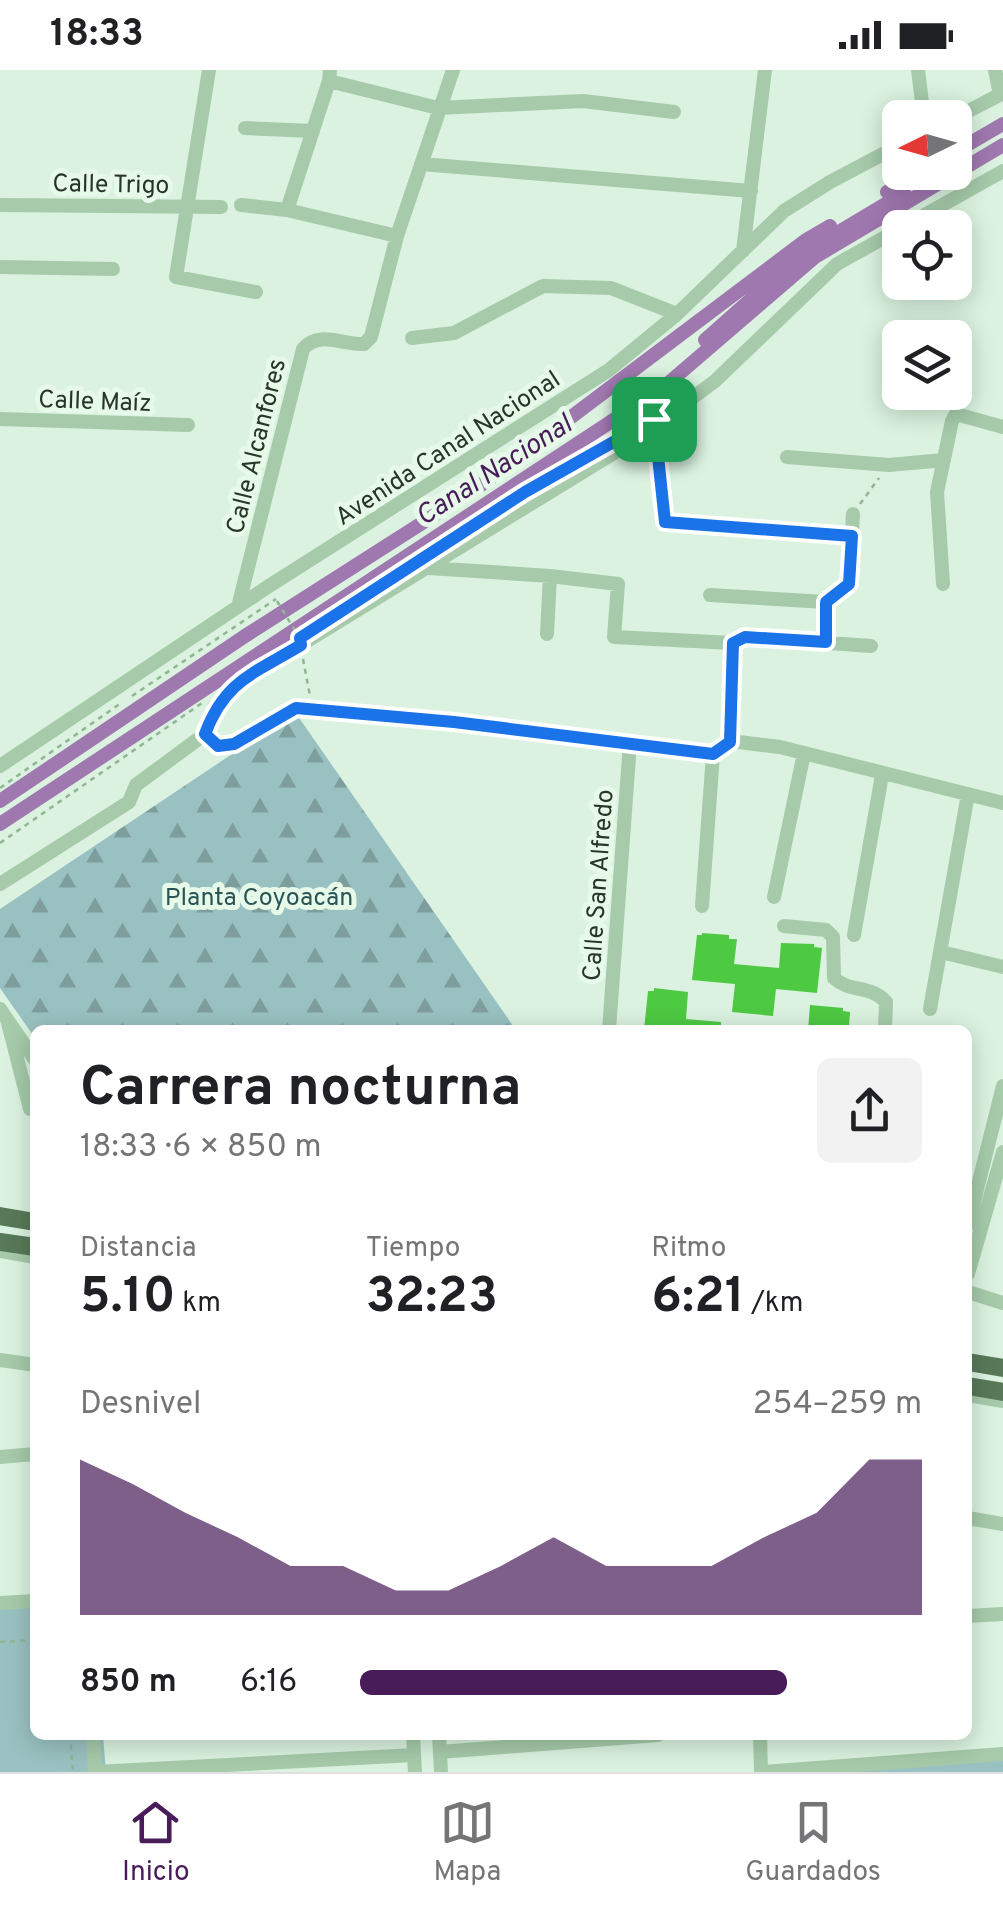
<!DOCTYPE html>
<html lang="es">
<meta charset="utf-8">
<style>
:root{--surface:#fff;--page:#f2f2f2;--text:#202124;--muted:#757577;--line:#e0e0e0;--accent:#481c59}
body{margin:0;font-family:Overpass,sans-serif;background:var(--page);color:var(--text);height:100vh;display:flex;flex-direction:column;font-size:38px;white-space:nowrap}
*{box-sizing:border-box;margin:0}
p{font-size:32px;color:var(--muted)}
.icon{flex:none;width:55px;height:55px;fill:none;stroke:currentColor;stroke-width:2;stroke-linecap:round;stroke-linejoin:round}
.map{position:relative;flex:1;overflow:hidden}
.details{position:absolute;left:30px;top:955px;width:942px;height:715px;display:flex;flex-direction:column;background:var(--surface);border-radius:15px;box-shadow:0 5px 25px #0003}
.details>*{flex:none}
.needle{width:65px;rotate:265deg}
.buttons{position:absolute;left:882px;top:30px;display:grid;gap:20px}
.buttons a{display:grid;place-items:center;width:90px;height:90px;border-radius:15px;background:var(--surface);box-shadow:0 5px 25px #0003;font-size:50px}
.pin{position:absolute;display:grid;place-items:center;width:85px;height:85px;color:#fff;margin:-42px;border-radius:20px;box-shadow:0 5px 15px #0006}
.round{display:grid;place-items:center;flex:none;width:105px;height:105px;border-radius:15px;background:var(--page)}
.overview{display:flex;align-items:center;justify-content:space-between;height:170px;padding:0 50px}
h1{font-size:55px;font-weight:700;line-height:75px}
.figures{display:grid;grid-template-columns:repeat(3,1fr);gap:15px;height:170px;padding:10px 50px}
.figures div{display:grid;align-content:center}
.figures b{font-size:50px;font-weight:700}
.figures small{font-size:28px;font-weight:400}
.figures p{font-size:28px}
.chart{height:280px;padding:20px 50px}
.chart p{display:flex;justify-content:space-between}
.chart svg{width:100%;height:180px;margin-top:10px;fill:var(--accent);opacity:.7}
ul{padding:0 50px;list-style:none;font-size:32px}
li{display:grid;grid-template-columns:160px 120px 1fr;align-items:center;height:75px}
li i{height:25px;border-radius:12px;background:var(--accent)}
.status{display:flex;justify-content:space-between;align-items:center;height:70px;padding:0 50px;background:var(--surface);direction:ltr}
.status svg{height:28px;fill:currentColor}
.tab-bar{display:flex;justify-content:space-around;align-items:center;height:140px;border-top:2px solid var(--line);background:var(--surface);font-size:28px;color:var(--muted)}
.tab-bar a{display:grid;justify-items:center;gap:5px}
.tab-bar .current{color:var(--accent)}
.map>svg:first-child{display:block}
</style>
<div class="status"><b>18:33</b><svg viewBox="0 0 49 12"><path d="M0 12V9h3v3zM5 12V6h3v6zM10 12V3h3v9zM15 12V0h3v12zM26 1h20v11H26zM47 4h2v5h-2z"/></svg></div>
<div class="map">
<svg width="1003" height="1702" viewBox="0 0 1003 1702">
<defs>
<pattern id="forest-firs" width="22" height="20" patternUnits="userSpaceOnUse" patternTransform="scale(2.5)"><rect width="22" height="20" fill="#9ac1c1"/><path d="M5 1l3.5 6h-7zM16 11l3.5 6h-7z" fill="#7e9e9d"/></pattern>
</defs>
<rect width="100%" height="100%" fill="#daf2df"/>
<path fill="url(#forest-firs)" d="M 295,642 L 516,960 L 35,960 L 35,968 L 0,918 L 0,839 Z"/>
<path fill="#9ac1c1" d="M 35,1525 L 35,1665 L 103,1665 L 106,1702 L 0,1702 L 0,1527 Z
M 1003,1683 L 1003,1702 L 780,1702 Z"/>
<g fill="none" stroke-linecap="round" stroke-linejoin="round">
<path stroke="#a078b0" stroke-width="14" d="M 955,82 L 1003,54
M 887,122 L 921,102
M 705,270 L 802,184 L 904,123
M 0,731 L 245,566 L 477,418 L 806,170 L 830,156
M 0,754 L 665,316 L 815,187 L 1003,75"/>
</g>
<path fill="#4ec942" d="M 702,863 L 729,865 L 729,869 L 737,869 L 734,894 L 779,898 L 781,873 L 814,874 L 814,877 L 822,878 L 817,923 L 776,919 L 773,946 L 732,942 L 735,914 L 692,910 L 697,865 L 702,865 Z
M 654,918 L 688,922 L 686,949 L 721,952 L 721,960 L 644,960 L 648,921 L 654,921 Z
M 810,935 L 843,938 L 843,941 L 850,942 L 849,957 L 808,960 Z"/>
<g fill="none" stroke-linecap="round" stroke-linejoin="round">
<path stroke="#90b694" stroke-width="2.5" stroke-dasharray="5 5" stroke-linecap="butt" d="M 656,371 L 664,437
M 860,434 L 879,408
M 277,531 L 296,562
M 303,589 L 310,626
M 132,626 L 276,529
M 0,718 L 121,633
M 0,773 L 202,633
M 0,1572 L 35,1570
M 70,1665 L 73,1702"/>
<path stroke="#a6caaa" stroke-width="14" d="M 209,0 L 176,207 L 256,222
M 918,0 L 924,48
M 995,0 L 1000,25
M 329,11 L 438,38 L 583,31 L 674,42
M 955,48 L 1003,23
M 245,58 L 313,61
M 421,94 L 751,121
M 0,135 L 221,137
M 241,135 L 287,140 L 397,166
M 287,140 L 329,11 L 330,0
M 743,181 L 765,0
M 0,197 L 113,199
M 412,268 L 454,263 L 543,216 L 611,218 L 677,244
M 0,349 L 188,355
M 787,387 L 889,395 L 944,390
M 665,453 L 852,466
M 429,498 L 550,506 L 547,564
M 550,506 L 618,514 L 614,567 L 733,573
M 943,514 L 937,422 L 952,351 L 956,344 L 1003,357
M 710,525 L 826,532
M 238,537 L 303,279 C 319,260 342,275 364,274 L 371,267 L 397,166 L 453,0
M 826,572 L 826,532 L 849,514 L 853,444
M 205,664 L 215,636 L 232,617 L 640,367 L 715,311 L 837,194 L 1003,101
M 205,664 L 218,675 L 233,675 L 296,638 L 454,652 L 713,684 L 730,671 L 780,677 L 1003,733
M 730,671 L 736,570 L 745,567 L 871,576
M 0,696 L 269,516 L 609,300 L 677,244 L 784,141 L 830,112 L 900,75
M 0,814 L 129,732 L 136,715 L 205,664
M 774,827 L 804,683
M 702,836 L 713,684
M 784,856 L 826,860 L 833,867 L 834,908 C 850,923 872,915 886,932 L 885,960
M 854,865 L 882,705
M 941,882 L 1003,897
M 0,939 L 35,990
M 930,939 L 968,724
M 7,949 L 30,1039
M 609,960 L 630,673
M 968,1155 L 1003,1016
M 0,1181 L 35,1187
M 968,1204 L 1003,1082
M 968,1222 L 1003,1233
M 0,1290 L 35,1295
M 968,1325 L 1003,1331
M 0,1387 L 35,1384
M 968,1448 L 1003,1454
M 0,1533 L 35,1531
M 968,1546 L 1003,1544
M 93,1665 L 95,1702
M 413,1665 L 415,1702
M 439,1665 L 441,1702
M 760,1665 L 761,1702
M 440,1682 L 658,1665
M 95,1702 L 414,1685
M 763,1702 L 1003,1684"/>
<path stroke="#587958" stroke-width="18" d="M 0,1146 L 35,1152
M 0,1172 L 35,1177
M 968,1292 L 1003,1298
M 968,1316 L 1003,1322"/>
</g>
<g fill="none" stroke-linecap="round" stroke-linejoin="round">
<g stroke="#fff" stroke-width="20">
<path id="route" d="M 654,349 L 665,452 L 852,466 L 849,514 L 826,532 L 826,572 L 745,567 L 733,573 L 730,672 L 713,684 L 454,652 L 296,638 L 234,674 L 218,676 L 205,664 C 225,610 255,603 301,575 L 300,568 L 525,422 Z"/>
</g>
<use href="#route" stroke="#1a73e8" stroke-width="12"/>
</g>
<g text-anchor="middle" stroke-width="10" stroke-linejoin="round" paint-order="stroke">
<g font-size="25" fill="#273627" stroke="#e7faea">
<text transform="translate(111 113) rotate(1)" y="9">Calle Trigo</text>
<text transform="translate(95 330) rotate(2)" y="9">Calle Maíz</text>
<text transform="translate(255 376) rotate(-76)" y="9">Calle Alcanfores</text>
<text transform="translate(447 377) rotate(-33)" y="9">Avenida Canal Nacional</text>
<text transform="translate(597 815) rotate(-86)" y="9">Calle San Alfredo</text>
</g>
<g font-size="25" fill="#2a5455" stroke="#e7faea">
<text x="259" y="835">Planta Coyoacán</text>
</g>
<g font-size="28" font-style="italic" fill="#481c59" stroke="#e7faea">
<text transform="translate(493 399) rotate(-33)" y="10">Canal Nacional</text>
</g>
</g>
</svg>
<div class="buttons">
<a><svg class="needle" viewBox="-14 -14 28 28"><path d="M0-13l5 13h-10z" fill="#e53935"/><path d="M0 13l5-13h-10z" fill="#757577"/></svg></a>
<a><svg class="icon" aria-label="locate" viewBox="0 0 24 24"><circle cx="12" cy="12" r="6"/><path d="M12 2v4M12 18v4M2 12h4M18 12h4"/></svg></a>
<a><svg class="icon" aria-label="layers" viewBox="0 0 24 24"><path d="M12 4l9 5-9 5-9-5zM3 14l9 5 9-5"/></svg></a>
</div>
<div class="pin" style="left:654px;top:349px;background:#1e9e55"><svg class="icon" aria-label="arrive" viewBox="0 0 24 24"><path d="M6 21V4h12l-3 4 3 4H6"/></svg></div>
<section class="details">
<div class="overview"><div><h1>Carrera nocturna</h1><p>18:33 · 6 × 850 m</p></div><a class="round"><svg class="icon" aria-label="share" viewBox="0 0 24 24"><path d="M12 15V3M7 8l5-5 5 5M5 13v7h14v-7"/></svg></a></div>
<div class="figures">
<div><p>Distancia</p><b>5.10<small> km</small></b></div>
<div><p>Tiempo</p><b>32:23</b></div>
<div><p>Ritmo</p><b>6:21<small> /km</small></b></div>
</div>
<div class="chart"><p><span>Desnivel</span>254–259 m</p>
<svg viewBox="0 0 160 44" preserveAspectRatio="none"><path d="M0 44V6L10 12L20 19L30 25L40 32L50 32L60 38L70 38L80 32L90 25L100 32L110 32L120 32L130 25L140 19L150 6L160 6V44z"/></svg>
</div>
<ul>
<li><b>850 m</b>6:16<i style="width:76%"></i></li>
</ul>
</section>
</div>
<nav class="tab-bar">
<a class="current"><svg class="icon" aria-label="home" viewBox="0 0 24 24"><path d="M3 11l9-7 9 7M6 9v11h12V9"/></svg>Inicio</a>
<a><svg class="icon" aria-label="map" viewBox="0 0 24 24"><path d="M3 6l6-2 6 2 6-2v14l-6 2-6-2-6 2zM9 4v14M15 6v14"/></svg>Mapa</a>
<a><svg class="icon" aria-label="saved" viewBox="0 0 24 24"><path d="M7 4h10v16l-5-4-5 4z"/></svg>Guardados</a>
</nav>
